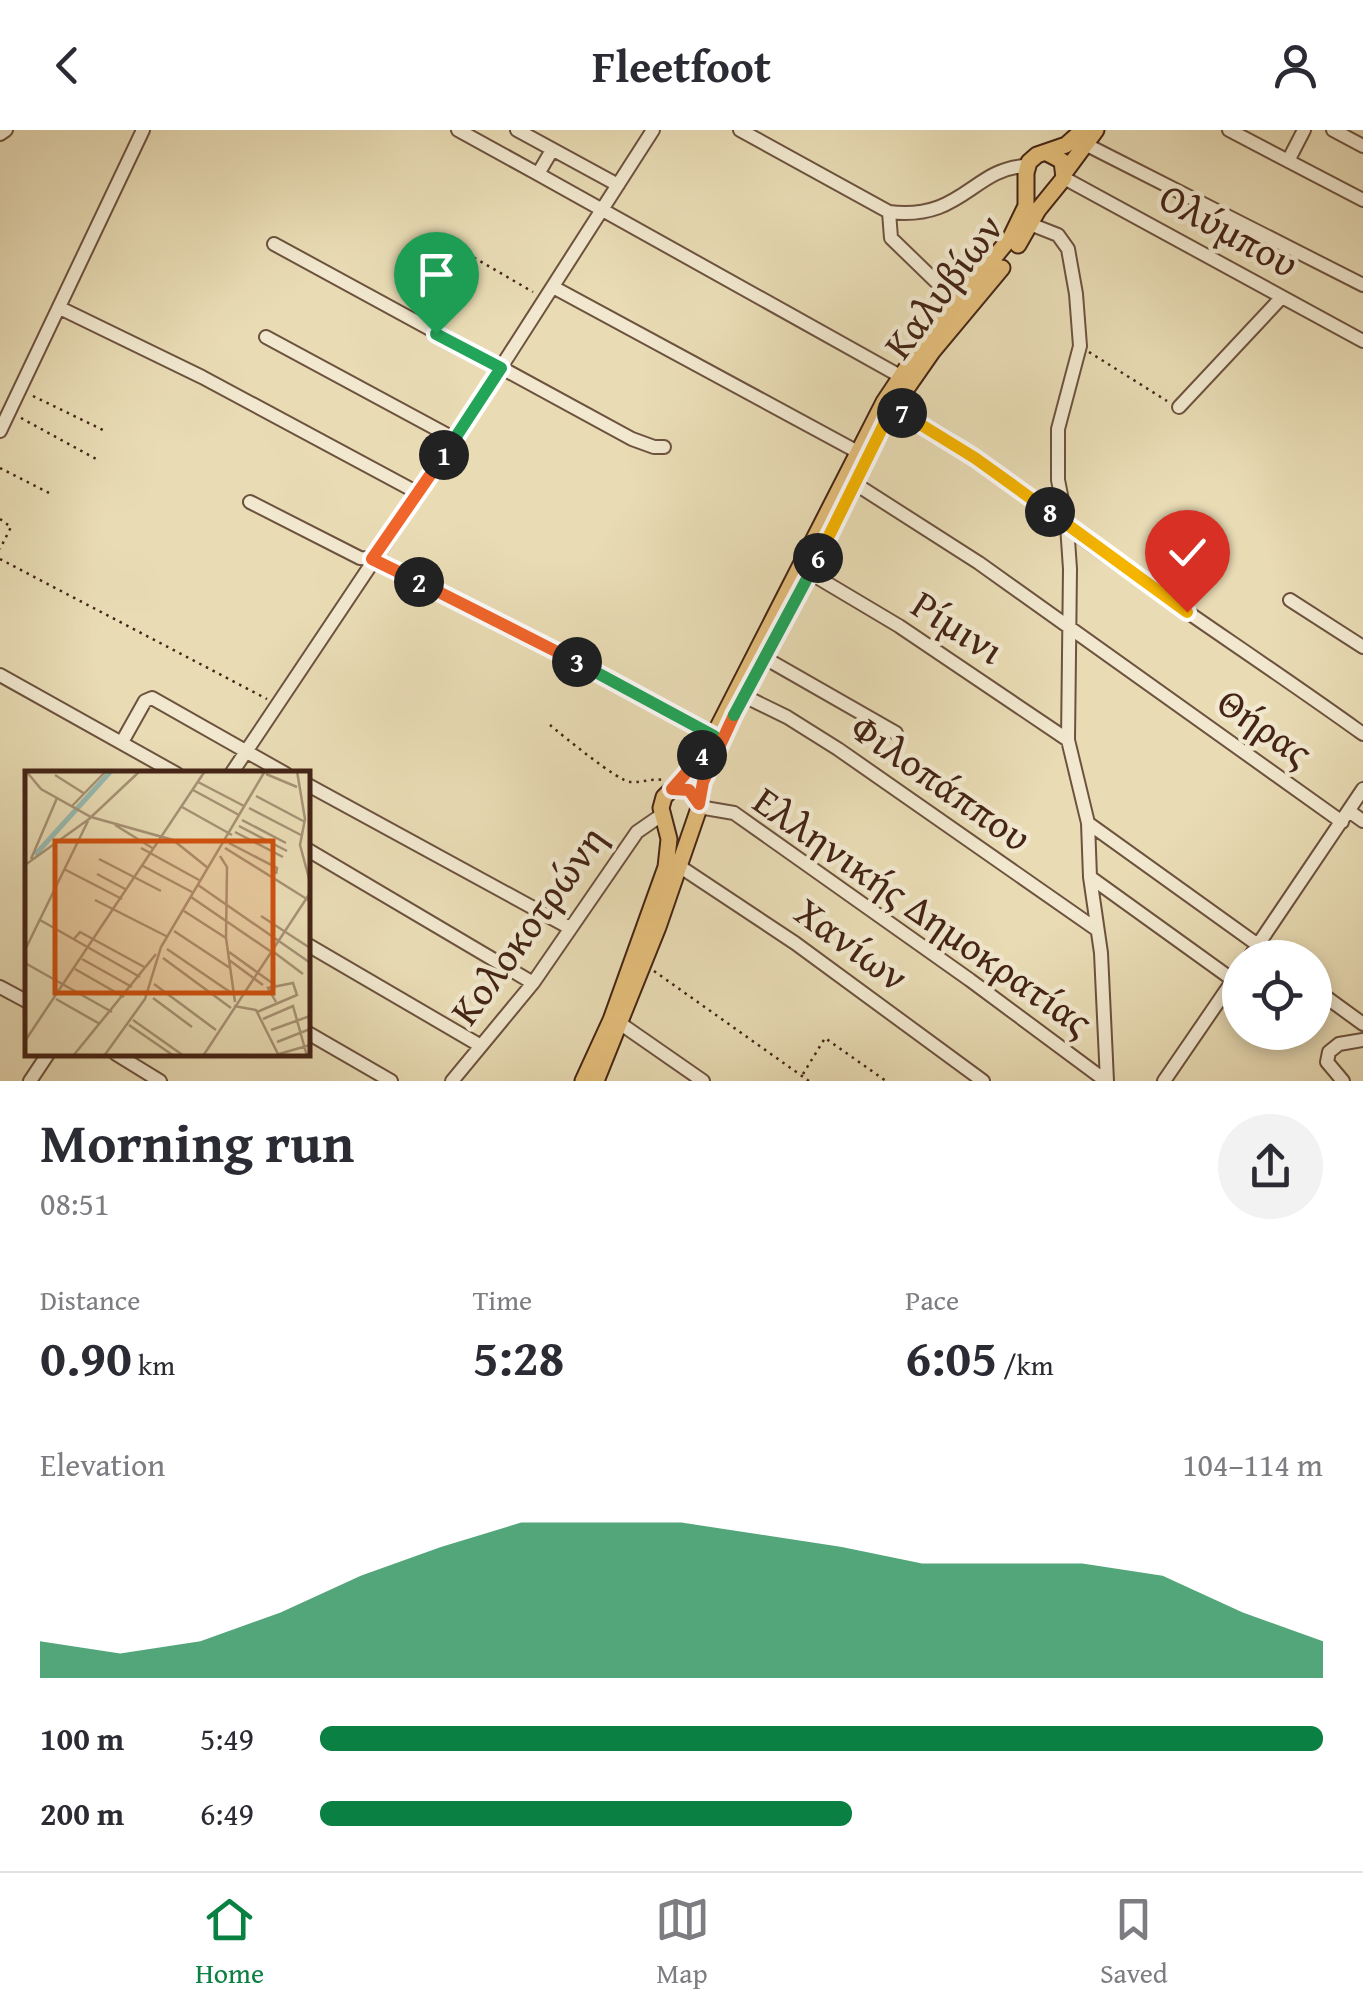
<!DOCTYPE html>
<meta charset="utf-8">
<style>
:root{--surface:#fff;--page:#f2f2f3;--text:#2b2b33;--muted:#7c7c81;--line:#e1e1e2;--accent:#0b8043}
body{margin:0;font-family:"Gentium Book Plus",serif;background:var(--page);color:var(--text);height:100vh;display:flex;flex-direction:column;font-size:38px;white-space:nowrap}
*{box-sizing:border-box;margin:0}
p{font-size:32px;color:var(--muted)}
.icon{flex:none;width:55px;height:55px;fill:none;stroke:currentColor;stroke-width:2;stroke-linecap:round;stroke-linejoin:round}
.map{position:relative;height:951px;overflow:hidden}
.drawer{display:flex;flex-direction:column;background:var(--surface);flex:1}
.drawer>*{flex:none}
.buttons{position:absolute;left:1222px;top:810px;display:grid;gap:20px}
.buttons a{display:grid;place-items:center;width:110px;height:110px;border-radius:50%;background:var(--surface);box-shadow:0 5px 15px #0003;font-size:50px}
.pin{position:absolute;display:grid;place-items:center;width:85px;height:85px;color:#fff;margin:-102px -42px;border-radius:50% 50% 50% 0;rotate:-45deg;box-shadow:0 0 10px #0007}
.pin .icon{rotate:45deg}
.km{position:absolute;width:50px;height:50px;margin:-25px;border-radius:50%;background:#222;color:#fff;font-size:28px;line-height:50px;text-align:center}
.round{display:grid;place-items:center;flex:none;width:105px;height:105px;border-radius:52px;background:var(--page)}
.headline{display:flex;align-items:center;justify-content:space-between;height:170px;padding:0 40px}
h1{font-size:55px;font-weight:700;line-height:75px}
.figures{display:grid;grid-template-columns:repeat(3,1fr);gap:15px;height:170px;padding:10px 40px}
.figures div{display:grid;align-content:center}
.figures b{font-size:50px;font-weight:700}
.figures small{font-size:28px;font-weight:400}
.figures p{font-size:28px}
.chart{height:280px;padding:20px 40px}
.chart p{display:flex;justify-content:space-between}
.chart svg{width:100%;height:180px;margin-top:10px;fill:var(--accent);opacity:.7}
ul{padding:0 40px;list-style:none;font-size:32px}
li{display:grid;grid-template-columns:160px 120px 1fr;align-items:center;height:75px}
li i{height:25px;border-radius:12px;background:var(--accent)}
header{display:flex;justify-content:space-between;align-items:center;height:130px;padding:0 40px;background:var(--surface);font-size:45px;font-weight:700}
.dock{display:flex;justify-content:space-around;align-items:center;height:140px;border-top:2px solid var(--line);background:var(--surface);font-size:28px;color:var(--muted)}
.dock a{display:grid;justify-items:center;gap:5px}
.dock .current{color:var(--accent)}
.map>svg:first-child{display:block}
</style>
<header><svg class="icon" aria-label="back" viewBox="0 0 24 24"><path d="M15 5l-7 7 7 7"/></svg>Fleetfoot<svg class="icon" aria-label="person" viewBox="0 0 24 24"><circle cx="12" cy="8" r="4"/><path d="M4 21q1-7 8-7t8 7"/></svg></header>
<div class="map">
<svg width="1363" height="951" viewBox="0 0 1363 951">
<rect width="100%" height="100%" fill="#e9dcb5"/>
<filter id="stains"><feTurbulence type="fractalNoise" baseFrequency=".002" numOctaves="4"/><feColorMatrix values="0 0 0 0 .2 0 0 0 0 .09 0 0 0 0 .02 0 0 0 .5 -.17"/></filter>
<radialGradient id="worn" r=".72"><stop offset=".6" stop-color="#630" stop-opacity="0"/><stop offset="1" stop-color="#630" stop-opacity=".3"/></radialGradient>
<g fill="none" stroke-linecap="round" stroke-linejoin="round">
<g stroke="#6d523e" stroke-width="16">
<path id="minor" d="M 458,0 L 538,44 L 552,20
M 517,0 L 618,55
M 740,0 L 889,82 C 962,91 973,38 1026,36
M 1229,0 L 1363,70
M 1333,0 L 1363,16
M 0,4 L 6,0
M 1085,14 L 1363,155
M 1288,31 L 1304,0
M 538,44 L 900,246
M 1064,48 L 1363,211
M 889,82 L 891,108 L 958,173
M 1030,94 L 1058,105 L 1068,119 L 1076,164 L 1080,216 L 1058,299 L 1058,350 L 1067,395 L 1070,439 L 1068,610 L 1088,693 L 1090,747 L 1101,823 L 1107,951
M 274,114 L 632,309 L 654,317 L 664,317
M 553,157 L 856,321
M 60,178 L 202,247 L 418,363
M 266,207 L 455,309
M 1179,277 L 1282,167
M 893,278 C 961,311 1020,362 1081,407 C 1174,475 1270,537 1363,604
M 0,301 L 143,0
M 854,353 L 979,433 L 1342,692
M 250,372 L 360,428 L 372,429 L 527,506 L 714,605
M 810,443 L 899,496 L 1068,610
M 1290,470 L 1363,517
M 763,527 L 896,603
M 0,545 L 177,644
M 744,566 L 787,587 L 838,619 L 1096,799
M 122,612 L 145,571 L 152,568 L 286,644
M 231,644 L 455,309 L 653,0
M 308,655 L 570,798
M 699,677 L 734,683 L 970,850 L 1106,951
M 1349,681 L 1363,691
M 1088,693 L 1276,828
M 308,720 L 533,853
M 679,736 L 795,813 L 983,951
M 1090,747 L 1240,855
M 308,815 L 481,916
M 1249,828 L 1363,659
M 0,857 L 28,872
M 1315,859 L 1363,894
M 621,894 L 703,951
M 308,903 L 391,951
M 116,924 L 160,951
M 30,951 L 48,924
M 452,951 L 533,853 L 637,702 L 663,684
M 1164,951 L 1240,840
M 1343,951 L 1327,932 L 1329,922 L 1339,914 L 1363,910"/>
</g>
<g stroke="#442416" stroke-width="19">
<path id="major" d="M 1065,42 L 1096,0
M 1018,115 L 1038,80 L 1064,48 L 1062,31 L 1047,23
M 776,504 L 893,278 L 932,222 L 1002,138
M 583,951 L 611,890 L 666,737 L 669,709 L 661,678 L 664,667 L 690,641 L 714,605 L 884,272 L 922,215 L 1011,107 L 1026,76 L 1026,43 L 1029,32 L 1037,25 L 1066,15 L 1083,0
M 596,951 L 658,797 L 698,681 L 703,652 L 722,609"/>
</g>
<path stroke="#442416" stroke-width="2.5" stroke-dasharray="2.5 5" stroke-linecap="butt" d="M 461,120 L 533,162
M 1089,222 L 1167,271
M 33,266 L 103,300
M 21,288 L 98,330
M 0,338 L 53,365
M 0,389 L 11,397 L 0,419
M 0,429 L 267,569
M 550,595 C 563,606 618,651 630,652 C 642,653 651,648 663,650
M 654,841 L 809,951
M 803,944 L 825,908 L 886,951"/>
<use href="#minor" stroke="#f1e8cf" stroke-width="12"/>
<use href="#major" stroke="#e4be7a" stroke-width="15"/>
</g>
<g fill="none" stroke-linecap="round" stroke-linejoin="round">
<g stroke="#fff" stroke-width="20">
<path id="split-1" d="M 436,204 L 501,238 L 444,325"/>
</g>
<g stroke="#fff" stroke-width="20">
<path id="split-2" d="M 419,452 L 372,429 L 444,325"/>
</g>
<g stroke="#fff" stroke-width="20">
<path id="split-3" d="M 419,452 L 577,532"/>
</g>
<g stroke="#fff" stroke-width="20">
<path id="split-4" d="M 577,532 L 714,606 L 702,625"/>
</g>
<g stroke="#fff" stroke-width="20">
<path id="split-5" d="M 702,625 L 672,659 L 689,660 L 699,674 L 703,652 L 734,585"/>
</g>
<g stroke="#fff" stroke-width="20">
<path id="split-6" d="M 734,585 L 818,428"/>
</g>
<g stroke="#fff" stroke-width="20">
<path id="split-7" d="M 818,428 L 892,278 L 902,283"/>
</g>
<g stroke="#fff" stroke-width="20">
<path id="split-8" d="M 902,283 L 975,328 L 1050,382"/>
</g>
<g stroke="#fff" stroke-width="20">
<path id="split-9" d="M 1050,382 L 1187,482"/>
</g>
<use href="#split-1" stroke="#22a559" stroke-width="12"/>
<use href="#split-2" stroke="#f0652b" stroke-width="12"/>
<use href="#split-3" stroke="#f0652b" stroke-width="12"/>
<use href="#split-4" stroke="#22a559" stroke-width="12"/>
<use href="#split-5" stroke="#f0652b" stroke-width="12"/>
<use href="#split-6" stroke="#22a559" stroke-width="12"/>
<use href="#split-7" stroke="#f5b400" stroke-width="12"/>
<use href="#split-8" stroke="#f5b400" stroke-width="12"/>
<use href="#split-9" stroke="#f5b400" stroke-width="12"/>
</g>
<g text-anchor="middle" stroke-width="9" stroke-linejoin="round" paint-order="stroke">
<g font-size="40" fill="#442416" stroke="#f1e8cf">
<text transform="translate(1229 100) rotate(29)" y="14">Ολύμπου</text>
<text transform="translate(943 156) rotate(-53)" y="14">Καλυβίων</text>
<text transform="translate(958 497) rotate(33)" y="14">Ρίμινι</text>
<text transform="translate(1265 597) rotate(35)" y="14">Θήρας</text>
<text transform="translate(941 652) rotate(35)" y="14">Φιλοπάππου</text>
<text transform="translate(923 781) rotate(35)" y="14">Ελληνικής Δημοκρατίας</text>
<text transform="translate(528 795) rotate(-54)" y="14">Κολοκοτρώνη</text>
<text transform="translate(852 814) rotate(36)" y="14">Χανίων</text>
</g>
</g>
<g transform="translate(25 641)">
<rect width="285" height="285" fill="#e9dcb5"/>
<path fill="none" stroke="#98bbb2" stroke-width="5" d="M 10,84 L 86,0"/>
<path fill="none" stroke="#a79275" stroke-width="2.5" d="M 1,0 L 16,18 L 66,46 L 148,69 L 183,97M 272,0 L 280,48 L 275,74 L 285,111M 241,3 L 272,16M 30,4 L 60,23M 173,11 L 219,35M 168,19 L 214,44M 231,25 L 280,51M 47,35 L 81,0M 157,36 L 207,64M 224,37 L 276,64M 217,49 L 261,72M 90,54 L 129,78M 214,55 L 262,80M 210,61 L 258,86M 204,72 L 252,97 L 251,103M 116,77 L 174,109M 200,77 L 285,130M 195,85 L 202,96 L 201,167 L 210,231M 6,88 L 32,27M 74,88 L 136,120M 0,94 L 64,48 L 115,0M 118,95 L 167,121M 39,98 L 97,128M 72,103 L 102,119M 173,114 L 284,191M 166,126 L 245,180M 70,129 L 141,165M 159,140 L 201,167M 236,145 L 285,177M 15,149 L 115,206M 149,160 L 205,197M 49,168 L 55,161 L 121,197M 142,178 L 205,221M 0,179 L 63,50M 246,179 L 278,203M 204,181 L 250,214M 138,187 L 206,237M 57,188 L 107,216M 204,189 L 238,214M 0,192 L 87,241M 50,198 L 99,226M 129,213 L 191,259M 128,227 L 167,256M 31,228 L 75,253M 209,235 L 231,239 L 254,285M 232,241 L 272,224 L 268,212 L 243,217 L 251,231M 238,248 L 268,235 L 282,285M 108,249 L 159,285M 104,254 L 149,285M 246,259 L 285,245M 0,270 L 180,0M 252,271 L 285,258M 254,283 L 285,274M 48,285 L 131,183M 79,285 L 120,228 L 136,176 L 240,0M 178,285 L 285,122"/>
<path fill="#cf510e" fill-opacity="0.15" stroke="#cf510e" stroke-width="5" d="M 30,70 L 248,70 L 248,222 L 30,222 Z"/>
<rect width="285" height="285" fill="none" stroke="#442416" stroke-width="5"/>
</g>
<rect width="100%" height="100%" filter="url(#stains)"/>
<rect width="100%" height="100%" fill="url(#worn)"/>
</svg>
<div class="buttons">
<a><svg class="icon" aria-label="locate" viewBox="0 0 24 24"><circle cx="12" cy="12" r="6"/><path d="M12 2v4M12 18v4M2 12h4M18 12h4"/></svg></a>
</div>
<div class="pin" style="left:436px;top:204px;background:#1e9e55"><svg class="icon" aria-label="arrive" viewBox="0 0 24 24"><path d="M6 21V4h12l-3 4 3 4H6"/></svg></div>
<div class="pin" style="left:1187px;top:482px;background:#d93025"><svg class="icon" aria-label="check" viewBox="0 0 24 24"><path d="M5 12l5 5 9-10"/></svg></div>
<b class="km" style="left:444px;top:325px">1</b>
<b class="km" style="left:419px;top:452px">2</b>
<b class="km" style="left:577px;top:532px">3</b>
<b class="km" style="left:702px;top:625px">4</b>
<b class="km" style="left:818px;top:428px">6</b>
<b class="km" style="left:902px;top:283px">7</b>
<b class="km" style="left:1050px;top:382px">8</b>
</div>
<section class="drawer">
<div class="headline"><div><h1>Morning run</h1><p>08:51</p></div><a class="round"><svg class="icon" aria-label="share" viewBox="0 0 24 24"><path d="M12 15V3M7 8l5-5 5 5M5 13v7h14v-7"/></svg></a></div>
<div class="figures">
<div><p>Distance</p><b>0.90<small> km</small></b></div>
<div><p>Time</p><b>5:28</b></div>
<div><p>Pace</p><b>6:05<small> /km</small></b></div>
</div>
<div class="chart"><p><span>Elevation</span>104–114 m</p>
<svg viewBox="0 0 160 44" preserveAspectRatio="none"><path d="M0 44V35L10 38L20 35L30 28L40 19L50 12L60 6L70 6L80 6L90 9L100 12L110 16L120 16L130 16L140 19L150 28L160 35V44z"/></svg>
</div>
<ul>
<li><b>100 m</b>5:49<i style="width:100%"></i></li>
<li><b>200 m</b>6:49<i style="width:53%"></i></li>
</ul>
</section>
<nav class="dock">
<a class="current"><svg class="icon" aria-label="home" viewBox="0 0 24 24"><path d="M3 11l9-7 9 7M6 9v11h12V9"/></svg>Home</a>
<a><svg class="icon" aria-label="map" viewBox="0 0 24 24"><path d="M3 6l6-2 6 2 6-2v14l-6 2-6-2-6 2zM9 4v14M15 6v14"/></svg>Map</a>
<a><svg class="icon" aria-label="saved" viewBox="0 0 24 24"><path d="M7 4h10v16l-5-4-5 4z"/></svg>Saved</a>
</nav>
